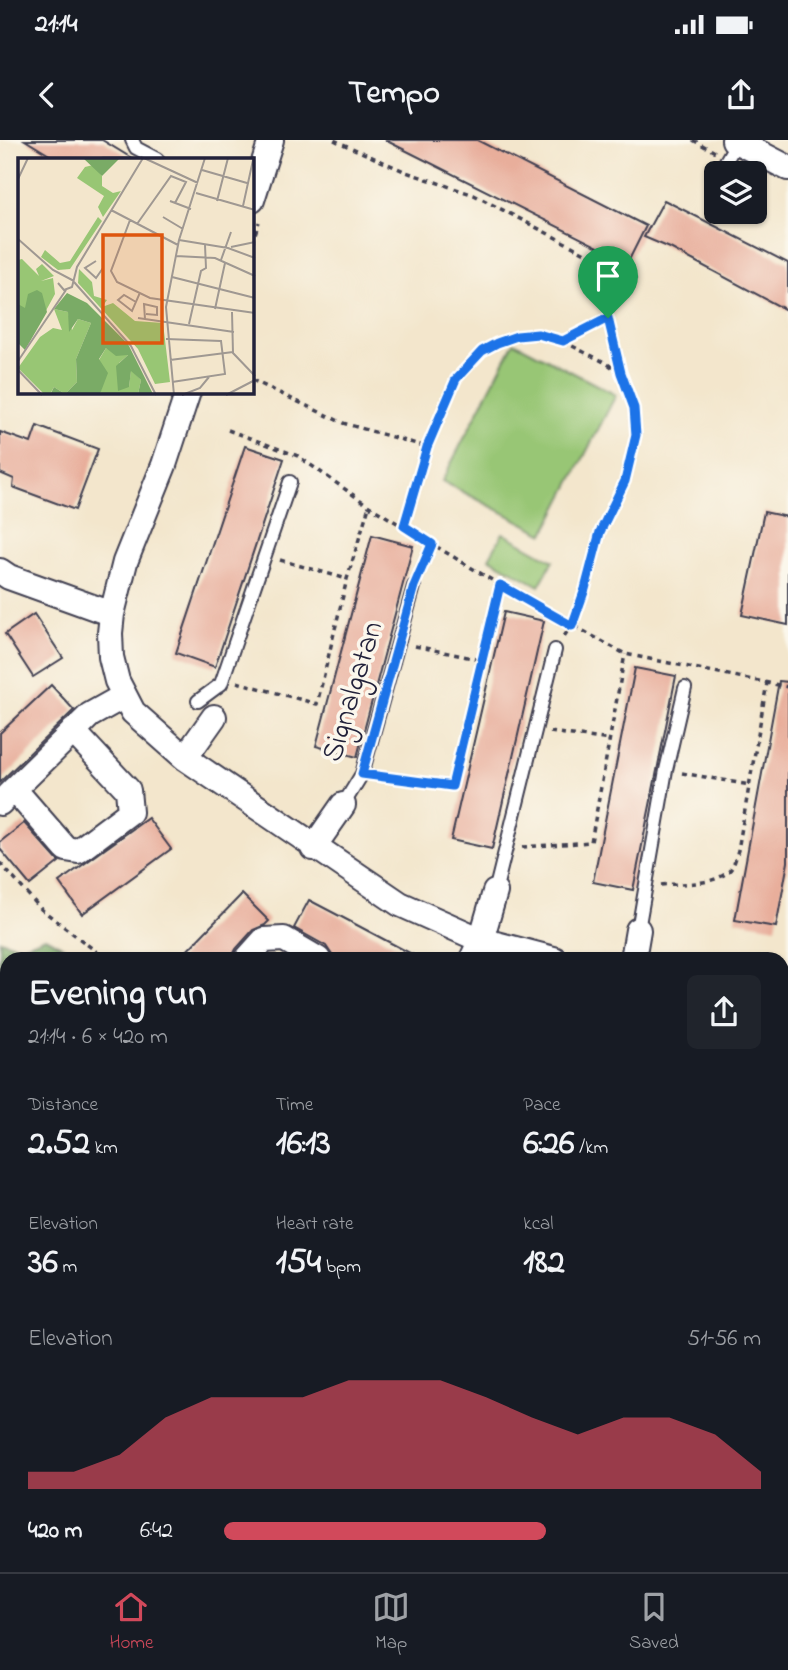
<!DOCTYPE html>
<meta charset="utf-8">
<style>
:root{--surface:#171b24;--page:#20242c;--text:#f1f3f6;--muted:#9ea1a6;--line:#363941;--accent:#d1495b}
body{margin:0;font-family:"Indie Flower",sans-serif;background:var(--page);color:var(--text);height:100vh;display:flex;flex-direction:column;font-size:26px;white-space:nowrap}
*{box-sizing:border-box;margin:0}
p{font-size:23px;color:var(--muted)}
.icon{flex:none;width:38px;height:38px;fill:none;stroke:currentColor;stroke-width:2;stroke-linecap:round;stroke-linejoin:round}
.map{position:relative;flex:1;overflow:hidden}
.drawer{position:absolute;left:0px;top:812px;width:789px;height:621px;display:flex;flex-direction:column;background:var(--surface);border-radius:21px 21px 0 0;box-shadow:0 2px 5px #0004}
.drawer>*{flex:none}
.controls{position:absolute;left:704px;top:21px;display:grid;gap:14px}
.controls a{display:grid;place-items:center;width:63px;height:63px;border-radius:10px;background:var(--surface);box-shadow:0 2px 5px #0004;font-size:35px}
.pin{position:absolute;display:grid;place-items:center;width:60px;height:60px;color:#fff;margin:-72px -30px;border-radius:50% 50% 50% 0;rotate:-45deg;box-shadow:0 0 7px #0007}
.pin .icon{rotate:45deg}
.round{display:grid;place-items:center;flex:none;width:74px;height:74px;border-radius:10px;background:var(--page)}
.overview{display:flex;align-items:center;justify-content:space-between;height:119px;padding:0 28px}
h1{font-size:38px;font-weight:700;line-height:52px}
.stats{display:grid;grid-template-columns:repeat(3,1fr);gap:10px;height:119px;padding:7px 28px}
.stats div{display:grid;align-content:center}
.stats b{font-size:35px;font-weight:700}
.stats small{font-size:19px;font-weight:400}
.stats p{font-size:19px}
.chart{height:196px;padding:14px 28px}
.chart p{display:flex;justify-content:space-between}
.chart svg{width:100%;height:126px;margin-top:7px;fill:var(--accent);opacity:.7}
ul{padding:0 28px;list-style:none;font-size:23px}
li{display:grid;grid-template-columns:112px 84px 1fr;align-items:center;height:52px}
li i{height:18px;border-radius:9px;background:var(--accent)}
.status{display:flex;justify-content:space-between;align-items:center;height:49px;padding:0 35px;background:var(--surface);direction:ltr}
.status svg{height:19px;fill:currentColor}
header{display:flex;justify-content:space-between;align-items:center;height:91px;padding:0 28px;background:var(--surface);font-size:32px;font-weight:700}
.tabs{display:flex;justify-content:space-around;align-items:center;height:98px;border-top:2px solid var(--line);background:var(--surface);font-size:19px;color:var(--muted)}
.tabs a{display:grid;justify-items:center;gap:4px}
.tabs .selected{color:var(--accent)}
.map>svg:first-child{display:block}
</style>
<div class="status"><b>21:14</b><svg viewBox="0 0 49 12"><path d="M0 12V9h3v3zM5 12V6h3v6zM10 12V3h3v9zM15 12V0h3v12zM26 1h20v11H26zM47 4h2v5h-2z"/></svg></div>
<header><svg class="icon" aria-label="back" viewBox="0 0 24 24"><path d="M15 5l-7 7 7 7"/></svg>Tempo<svg class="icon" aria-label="share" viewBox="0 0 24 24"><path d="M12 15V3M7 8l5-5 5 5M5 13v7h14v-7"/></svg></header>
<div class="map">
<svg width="788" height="1432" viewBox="0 0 788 1432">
<rect width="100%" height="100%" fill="#fbf7ec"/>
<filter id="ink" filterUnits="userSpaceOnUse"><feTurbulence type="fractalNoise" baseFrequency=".0143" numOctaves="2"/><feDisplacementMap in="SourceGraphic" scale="14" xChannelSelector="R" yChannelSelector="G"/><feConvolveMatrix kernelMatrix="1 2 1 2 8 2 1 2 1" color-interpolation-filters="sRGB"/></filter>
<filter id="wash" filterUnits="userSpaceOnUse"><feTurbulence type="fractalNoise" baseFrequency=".00686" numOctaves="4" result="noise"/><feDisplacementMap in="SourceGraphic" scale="28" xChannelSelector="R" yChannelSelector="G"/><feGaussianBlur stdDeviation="1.57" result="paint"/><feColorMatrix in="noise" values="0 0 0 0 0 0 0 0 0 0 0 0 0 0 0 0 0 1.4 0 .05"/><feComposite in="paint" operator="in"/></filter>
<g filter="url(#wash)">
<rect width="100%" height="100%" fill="#f3e6cc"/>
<path fill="#98c674" stroke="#5d7458" stroke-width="2" d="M 514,202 L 616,255 L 544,394 L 442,341 Z
M 503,393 L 553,421 L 539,446 L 489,418 Z
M 7,836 L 7,903 L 0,906 L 0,837 Z
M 0,966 L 7,970 L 7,1040 L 0,1033 Z
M 782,1166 L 788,1167 L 788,1432 L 393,1432 L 388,1426 L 782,1426 Z"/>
<path fill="#7aab66" stroke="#4e6650" stroke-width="2" d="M 45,797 L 85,819 L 7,819 L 7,836 L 0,837 L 0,800 L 21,807 Z
M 7,903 L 7,970 L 0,966 L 0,906 Z
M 0,1115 L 7,1122 L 7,1426 L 310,1426 L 315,1432 L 0,1432 Z"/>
<g id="blocks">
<path fill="#e8ae9b" d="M 25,0 L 102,0 L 133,19 L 56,19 Z
M 385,0 L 477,0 L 646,86 L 628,122 Z
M 664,60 L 788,123 L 788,171 L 670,108 L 644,97 Z
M 37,286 L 98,309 L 75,370 L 13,347 L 14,339 L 0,333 L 0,292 L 31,303 Z
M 245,306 L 284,319 L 215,527 L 176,513 Z
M 764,372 L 788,377 L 788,485 L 742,475 Z
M 372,395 L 413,406 L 357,617 L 316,606 Z
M 504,472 L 544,481 L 492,709 L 451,700 Z
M 34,474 L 63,518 L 33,537 L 5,494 Z
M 635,528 L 676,536 L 633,750 L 593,742 Z
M 779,541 L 788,542 L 788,722 L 776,787 L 735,780 Z
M 51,545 L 74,570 L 0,642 L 0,593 Z
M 148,678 L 171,709 L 82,774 L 59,742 Z
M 24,683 L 59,722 L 30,745 L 0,709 L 0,702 Z
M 242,754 L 269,781 L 265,785 L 253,790 L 236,809 L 231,819 L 179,819 Z
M 309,760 L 353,783 L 421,819 L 340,819 L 332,815 L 326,806 L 294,788 Z"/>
</g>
</g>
<g filter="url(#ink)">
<use href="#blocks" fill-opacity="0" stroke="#413f51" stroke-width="2"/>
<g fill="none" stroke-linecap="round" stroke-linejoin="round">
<g stroke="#413f51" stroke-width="16">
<path id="service" d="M 132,0 L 136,8 L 157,19
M 719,33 L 737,2
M 198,561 L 221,544 L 290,342
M 343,665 L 362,634 L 414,446
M 495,752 L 555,510
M 638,790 L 666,630 L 685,548"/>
</g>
<g stroke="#413f51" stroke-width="28">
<path id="minor" d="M 734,0 L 788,28
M 252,60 L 271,0
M 188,252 L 164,325 L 125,422 L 112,474 L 110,493 L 111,517 L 117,541 L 133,572 L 185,618 L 400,764 L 481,800 L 554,819
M 0,431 L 9,437 L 112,474
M 185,618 L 214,577
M 14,649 L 66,709 L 78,711 L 130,672 L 128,650 L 73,591
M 0,663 L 90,575 L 124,556
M 313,708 L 343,665
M 247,819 L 264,800 L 284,799 L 318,819
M 472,819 L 481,800 L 495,752
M 633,819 L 638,790
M 782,870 L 788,872
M 782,1135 L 788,1135"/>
</g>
<g stroke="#413f51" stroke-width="38">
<path id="secondary" d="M 0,1072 L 7,1079
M 343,1426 L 348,1432"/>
</g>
<path stroke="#413f51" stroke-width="3.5" stroke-dasharray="5 5" stroke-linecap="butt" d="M 334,0 L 406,32 L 474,55 L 635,139 L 608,178
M 693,0 L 715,12
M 252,103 L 259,82
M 563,201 L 608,178 L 621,232
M 252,240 L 343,283 L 427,307
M 228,290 L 298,316 L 369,366 L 500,445 L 625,514 L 788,547
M 404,386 C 417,342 431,279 455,240 C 471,215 509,190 540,195 C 556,197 570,205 584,212 C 614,226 628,233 634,268 C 638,290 634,320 625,341 C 618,359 605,375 599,394 C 588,429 585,467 563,498
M 280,420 L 347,439
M 420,431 L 432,404
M 415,506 L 482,520
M 237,542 L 317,564 L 347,439 L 369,366
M 550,592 L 610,600
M 682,633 L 750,645
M 379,636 L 452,646 L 500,445
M 522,707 L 591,702 L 625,514
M 0,723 L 41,769 L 102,816
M 661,745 C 681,743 713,746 729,731 C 734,727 736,717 738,710 L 767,543
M 0,978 L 7,984
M 782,1070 L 788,1071
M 441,1426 L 443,1432
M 779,1426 L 779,1432
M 696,1432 L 698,1426"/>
<use href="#service" stroke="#fff" stroke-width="12"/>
<use href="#minor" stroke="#fff" stroke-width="24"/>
<use href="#secondary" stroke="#f7e8c3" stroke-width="35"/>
</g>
</g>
<g fill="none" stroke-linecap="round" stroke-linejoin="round" filter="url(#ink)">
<g stroke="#fff" stroke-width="14">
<path id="route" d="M 608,178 L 621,233 L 634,268 L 636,295 L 625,341 L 600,392 L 585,449 L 572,486 L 500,445 L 452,646 L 362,634 L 414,446 L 432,404 L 404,386 L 427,307 L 456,239 L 482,211 L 497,203 L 517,196 L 538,194 L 563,201 Z"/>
</g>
<use href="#route" stroke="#1a73e8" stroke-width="9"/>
</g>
<g text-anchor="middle" stroke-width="7" stroke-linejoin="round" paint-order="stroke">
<g font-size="30" fill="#22223b" stroke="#fbf7ec">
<text transform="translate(351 551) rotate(-73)" y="10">Signalgatan</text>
</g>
</g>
<g transform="translate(18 18)">
<rect width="236" height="236" fill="#f3e6cc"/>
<path d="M 75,7 L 84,18 L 84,28 L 95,35 L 103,33 L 85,59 L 80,49 L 86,38 L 59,20 L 67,9 ZM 80,59 L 84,63 L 52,111 L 40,112 L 23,99 L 27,92 L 42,105 L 52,103 ZM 4,101 L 21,118 L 18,111 L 24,106 L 36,118 L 23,123 L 35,120 L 37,136 L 12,182 L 0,176 L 0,102 ZM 61,111 L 74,124 L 76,138 L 89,142 L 84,149 L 95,145 L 117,163 L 145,165 L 152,224 L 137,226 L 120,191 L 60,125 ZM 36,151 L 50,154 L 54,172 L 60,161 L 73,165 L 58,201 L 59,224 L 47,236 L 36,229 L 32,236 L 26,236 L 0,210 L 22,179 L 35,170 L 44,172 ZM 88,190 L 110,197 L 101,205 L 111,229 L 113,212 L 123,222 L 120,236 L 82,236 L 86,220 L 81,202 Z" fill="#98c674"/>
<path d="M 65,0 L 101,0 L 101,1 L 84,18 ZM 19,132 L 24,135 L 29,154 L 7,192 L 0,185 L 0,146 L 7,150 L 10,136 ZM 49,135 L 69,145 L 110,186 L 135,236 L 120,236 L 123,222 L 113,213 L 111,229 L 100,233 L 98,208 L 110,197 L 98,198 L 88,190 L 81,201 L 90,215 L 82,236 L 32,237 L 36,229 L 47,236 L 59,224 L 58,201 L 73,165 L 60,161 L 51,174 L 50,154 L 36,151 Z" fill="#7aab66"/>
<path fill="none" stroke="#9f9892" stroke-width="2" d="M 126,0 L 180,25M 184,12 L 229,25M 0,21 L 10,0M 178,35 L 237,52M 152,43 L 173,51M 199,43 L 210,0M 225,48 L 235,2M 93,52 L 160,87M 145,59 L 165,71M 112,62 L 93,113 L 99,124 L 132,140 L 237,155M 119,66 L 153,18 L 168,24 L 157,45M 0,81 L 35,112 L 56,123M 161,82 L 210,90 L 237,100M 213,89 L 237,84M 158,98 L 197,100 L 237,118M 203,102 L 213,74M 78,103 L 67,110 L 78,120 L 85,110M 154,119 L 237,140M 56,124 L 113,188 L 138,237M 40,125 L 46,132 L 54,129 L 59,109 L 125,0M 118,144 L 106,137 L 100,142 L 114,153 L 121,137 L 122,134M 197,151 L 207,105M 214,154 L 215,195 L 237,218M 120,160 L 216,174M 127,161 L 126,146 L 139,149 L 139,157 L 128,156M 171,166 L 183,113 L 188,110 L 187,87M 148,181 L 203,183 L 207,216 L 154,224M 152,202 L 215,194M 0,203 L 48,132M 0,212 L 24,237M 156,237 L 148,149 L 161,82 L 187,0M 164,237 L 182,230 L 191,219M 208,237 L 237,222"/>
<path fill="#de560e" fill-opacity="0.15" stroke="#de560e" stroke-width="3.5" d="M 85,77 L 144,77 L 144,185 L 85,185 Z"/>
<rect width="236" height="236" fill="none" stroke="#22223b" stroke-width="3.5"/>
</g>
</svg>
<div class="controls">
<a><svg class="icon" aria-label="layers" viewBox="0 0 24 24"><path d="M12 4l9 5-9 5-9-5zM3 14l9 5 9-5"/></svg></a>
</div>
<div class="pin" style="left:608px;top:178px;background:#1e9e55"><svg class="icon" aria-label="arrive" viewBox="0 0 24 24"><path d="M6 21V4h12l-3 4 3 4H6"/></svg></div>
<section class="drawer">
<div class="overview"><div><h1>Evening run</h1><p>21:14 · 6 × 420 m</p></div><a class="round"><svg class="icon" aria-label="share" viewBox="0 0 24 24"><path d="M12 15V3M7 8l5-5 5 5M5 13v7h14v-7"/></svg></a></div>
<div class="stats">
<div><p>Distance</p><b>2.52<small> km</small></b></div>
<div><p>Time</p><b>16:13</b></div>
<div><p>Pace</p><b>6:26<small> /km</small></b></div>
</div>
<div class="stats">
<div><p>Elevation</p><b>36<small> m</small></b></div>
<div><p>Heart rate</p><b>154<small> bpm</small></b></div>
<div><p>kcal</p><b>182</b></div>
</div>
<div class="chart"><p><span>Elevation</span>51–56 m</p>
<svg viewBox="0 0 160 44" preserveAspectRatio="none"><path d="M0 44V38L10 38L20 32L30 19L40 12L50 12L60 12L70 6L80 6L90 6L100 12L110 19L120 25L130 19L140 19L150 25L160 38V44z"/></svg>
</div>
<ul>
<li><b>420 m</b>6:42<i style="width:60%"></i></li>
</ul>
</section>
</div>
<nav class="tabs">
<a class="selected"><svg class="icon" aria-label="home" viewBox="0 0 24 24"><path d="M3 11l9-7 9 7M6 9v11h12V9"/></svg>Home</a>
<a><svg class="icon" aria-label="map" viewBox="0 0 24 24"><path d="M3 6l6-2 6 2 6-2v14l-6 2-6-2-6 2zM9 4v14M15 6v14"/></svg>Map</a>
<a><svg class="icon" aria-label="saved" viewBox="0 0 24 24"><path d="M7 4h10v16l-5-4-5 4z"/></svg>Saved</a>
</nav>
